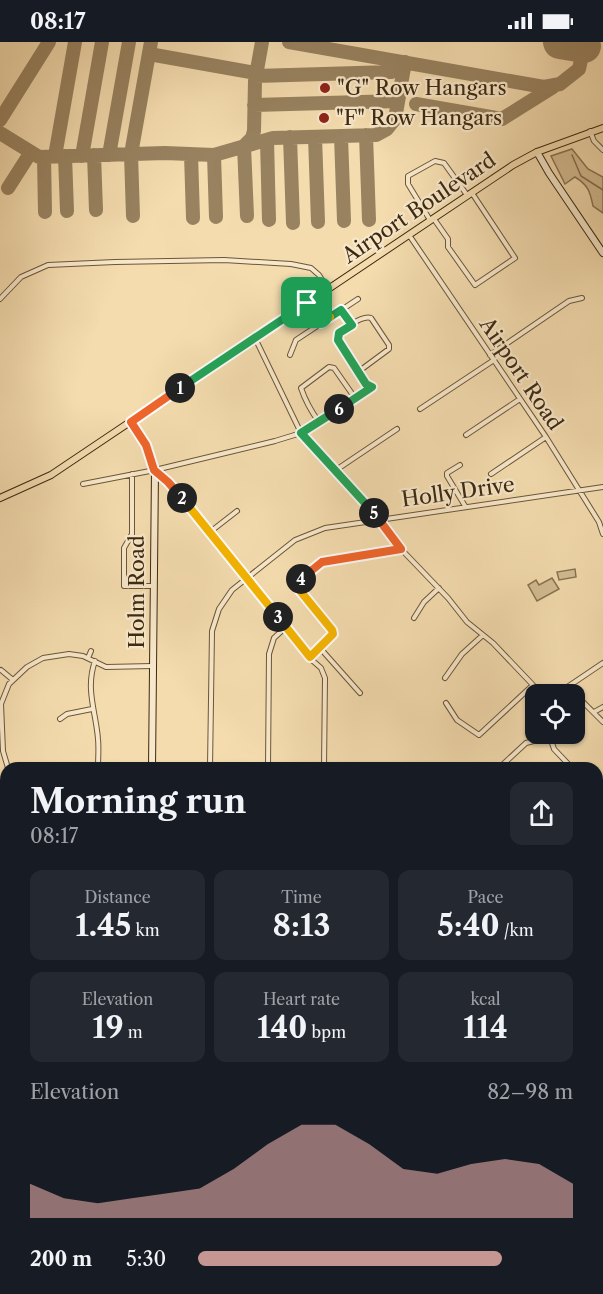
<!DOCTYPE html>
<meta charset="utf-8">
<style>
:root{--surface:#171b24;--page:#242831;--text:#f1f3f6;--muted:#9ea1a6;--accent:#c59692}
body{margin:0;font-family:"Libre Caslon Text",serif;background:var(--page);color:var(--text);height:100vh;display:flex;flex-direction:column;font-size:22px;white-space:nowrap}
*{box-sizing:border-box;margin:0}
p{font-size:20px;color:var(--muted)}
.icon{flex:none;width:33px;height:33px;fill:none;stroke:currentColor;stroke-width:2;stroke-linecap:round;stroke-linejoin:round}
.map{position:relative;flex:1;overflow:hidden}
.drawer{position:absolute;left:0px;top:720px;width:603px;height:532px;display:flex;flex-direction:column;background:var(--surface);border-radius:18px 18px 0 0;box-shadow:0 2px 4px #0004}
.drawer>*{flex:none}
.buttons{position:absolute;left:525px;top:642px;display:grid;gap:12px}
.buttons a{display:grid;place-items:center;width:60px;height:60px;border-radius:12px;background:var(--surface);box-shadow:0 2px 4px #0004;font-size:30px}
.pin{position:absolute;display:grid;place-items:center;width:51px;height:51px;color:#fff;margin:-26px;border-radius:12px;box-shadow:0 3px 9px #0006}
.km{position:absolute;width:30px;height:30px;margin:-15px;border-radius:50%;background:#222;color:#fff;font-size:16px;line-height:30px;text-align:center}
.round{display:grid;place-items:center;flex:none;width:63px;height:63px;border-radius:12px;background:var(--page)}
.headline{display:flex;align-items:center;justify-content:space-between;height:102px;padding:0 30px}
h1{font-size:33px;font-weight:700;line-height:45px}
.metrics{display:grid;grid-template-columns:repeat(3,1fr);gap:9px;height:102px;padding:6px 30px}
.metrics div{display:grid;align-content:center;border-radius:12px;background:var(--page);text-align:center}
.metrics b{font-size:30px;font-weight:700}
.metrics small{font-size:16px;font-weight:400}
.metrics p{font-size:16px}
.chart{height:168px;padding:12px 30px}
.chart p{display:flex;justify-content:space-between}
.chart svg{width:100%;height:108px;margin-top:6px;fill:var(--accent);opacity:.7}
ul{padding:0 30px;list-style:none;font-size:20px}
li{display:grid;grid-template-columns:96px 72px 1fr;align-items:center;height:45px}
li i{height:15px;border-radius:8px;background:var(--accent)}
.status{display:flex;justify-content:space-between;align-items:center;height:42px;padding:0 30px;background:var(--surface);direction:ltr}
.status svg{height:16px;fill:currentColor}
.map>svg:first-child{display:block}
</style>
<div class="status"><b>08:17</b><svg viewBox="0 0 49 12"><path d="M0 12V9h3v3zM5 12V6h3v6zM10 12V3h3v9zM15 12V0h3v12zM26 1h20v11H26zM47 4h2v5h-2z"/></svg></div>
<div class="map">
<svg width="603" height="1252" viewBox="0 0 603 1252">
<rect width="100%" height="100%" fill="#f4dcaf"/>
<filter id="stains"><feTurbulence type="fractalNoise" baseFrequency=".00333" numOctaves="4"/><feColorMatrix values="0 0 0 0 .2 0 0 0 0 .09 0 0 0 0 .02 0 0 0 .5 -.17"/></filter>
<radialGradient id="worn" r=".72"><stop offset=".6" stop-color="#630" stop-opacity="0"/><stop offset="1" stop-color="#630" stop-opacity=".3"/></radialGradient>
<path fill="#d5be94" stroke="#887452" stroke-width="1.5" d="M 572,107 L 588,127 L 603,135 L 603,171 L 593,164 C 590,149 588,143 575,135 L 565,142 L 551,114 Z
M 575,527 L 576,535 L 559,538 L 557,530 Z
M 552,536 L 559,547 L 537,559 L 528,543 L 536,538 L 539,543 Z
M 597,951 L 603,951 L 603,972 L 597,985 Z"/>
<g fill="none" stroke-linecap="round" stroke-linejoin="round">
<path stroke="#85704f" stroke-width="1.5" d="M 572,113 L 581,134 L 603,148"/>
<path stroke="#988260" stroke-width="14" d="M 289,0 L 544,45 L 560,42 L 579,27 L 584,4
M 149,12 L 256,31
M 256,34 L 391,30 L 404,26
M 416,62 L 502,77 L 553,45
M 254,63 L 398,59
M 0,78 L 49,0
M 0,91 L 39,115 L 165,111 L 214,113 L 273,96 L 376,93 L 387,87 L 395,77 L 405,20
M 366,93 L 369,178
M 341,94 L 344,179
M 290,95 L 293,181
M 315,95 L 318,180
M 267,98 L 269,178
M 191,112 L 193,176
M 94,113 L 96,168
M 109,113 L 129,0
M 214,113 L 216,175
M 55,114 L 75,0
M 65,114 L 67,169
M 82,114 L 102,0
M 44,115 L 45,170
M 8,146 L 31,110
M 133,174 L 131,112 L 151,0
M 247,174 L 244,104 L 252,96 L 254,89 L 255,39 L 262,0"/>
<path stroke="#988260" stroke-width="34" d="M 560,0 L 584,4"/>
<g stroke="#6a5638" stroke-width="6">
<path id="street" d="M 590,89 L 594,99 L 603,108
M 434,177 L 448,197 L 448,205 L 475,243 L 515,216 L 472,151
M 430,178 L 408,142 L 408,134 L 435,119 L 444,121 L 467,153
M 409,193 L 546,395 L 599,480 L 603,492
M 0,257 L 21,235 L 48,223 L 115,220 L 224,218 L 291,222 L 311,226 L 319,233 L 328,247
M 308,262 L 321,281
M 341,268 L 352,283
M 255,296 L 301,391 L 380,477 L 401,507 L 322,520 L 298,539 L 297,545 L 332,588 L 333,592 L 310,615
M 290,313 L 296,298 L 358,257
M 490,313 L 569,259 L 582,256
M 420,367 L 494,318
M 319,380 C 311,369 305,358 301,346 L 329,325 L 334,326 L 355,356
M 466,393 L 520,357
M 460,423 L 447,431 L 447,434 L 465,464
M 336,428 L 397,387
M 155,429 L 168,440 L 313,619 L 321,626 L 325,636 L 324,726
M 132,432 L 132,492 L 124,506 L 124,544 L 153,544
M 491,432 L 546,395
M 83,442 L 155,428 L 275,399 L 301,391 L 372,345 C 359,338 344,310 337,297 C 340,288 362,273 371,276 L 389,303 L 389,307 L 362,327 L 356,327
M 210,490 L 237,469
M 401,507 L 448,556 L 467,580 L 493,601 L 533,643 L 479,693 L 457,678 L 446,661
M 414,576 L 424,560 L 439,546
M 320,606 L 360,651
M 88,616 L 91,609
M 95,619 C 85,647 96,670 98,697 C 99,706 98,716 98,726
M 1,628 L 13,638
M 445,636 L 462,612 L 483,593
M 568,645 L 603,680
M 538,650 L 540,652
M 557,652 L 603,621
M 594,670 L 603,665
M 60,677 L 67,672 L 92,667
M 549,692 L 554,707 L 572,726
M 8,726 L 3,709 L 1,662 L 9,642 L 27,625 L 43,616 L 69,612 L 83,614 L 106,625 L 152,624
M 210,726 L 212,589 L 219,567 L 232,548 L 295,498 L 325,486 L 603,445
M 268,726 L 269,612 L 274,596 L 286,585
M 499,726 L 526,701 L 549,695
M 597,752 L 603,760
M 598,828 L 603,817
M 0,898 L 6,898
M 597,908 L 601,912
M 597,1089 L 603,1093
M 597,1137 L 603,1137
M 597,1242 L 603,1226
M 408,1246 L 442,1251 L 451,1250
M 304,1252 L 308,1246
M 403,1252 L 404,1246
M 592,1252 L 593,1246"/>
</g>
<g stroke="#3c2911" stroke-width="8">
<path id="secondary" d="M 537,110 L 549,131 L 603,211
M 131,380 L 146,403 L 155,428 L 152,726
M 597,1045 L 603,1032
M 103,1252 L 108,1246
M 499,1252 L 501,1246"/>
</g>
<g stroke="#3c2911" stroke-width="8">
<path id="primary" d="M 0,456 L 51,433 L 513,123 L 537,110 L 603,86"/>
</g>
<use href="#street" stroke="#f8e8cb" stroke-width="4"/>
<use href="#secondary" stroke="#f8e8cb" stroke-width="6"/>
<use href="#primary" stroke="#f4dcaf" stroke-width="6"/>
</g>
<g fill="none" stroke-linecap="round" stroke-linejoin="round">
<g stroke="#fff" stroke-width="12">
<path id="split-1" d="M 180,346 L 307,261"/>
</g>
<g stroke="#fff" stroke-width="12">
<path id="split-2" d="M 180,346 L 131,380 L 146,403 L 154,428 L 168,440 L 182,456"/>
</g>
<g stroke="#fff" stroke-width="12">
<path id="split-3" d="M 182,456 L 278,575"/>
</g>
<g stroke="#fff" stroke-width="12">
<path id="split-4" d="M 278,575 L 310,615 L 333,592 L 332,588 L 297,545 L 297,540 L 301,537"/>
</g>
<g stroke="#fff" stroke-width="12">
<path id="split-5" d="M 301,537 L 322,520 L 401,507 L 374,471"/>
</g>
<g stroke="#fff" stroke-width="12">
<path id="split-6" d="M 339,367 L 301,391 L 374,471"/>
</g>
<g stroke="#fff" stroke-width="12">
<path id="split-7" d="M 330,275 L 341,268 L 352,283 L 339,291 L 338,298 L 366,342 L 372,345 L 339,367"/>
</g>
<g stroke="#fff" stroke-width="12">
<path id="split-8" d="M 307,261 L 321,281 L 330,275"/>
</g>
<use href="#split-1" stroke="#22a559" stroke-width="8"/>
<use href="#split-2" stroke="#f0652b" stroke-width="8"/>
<use href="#split-3" stroke="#f5b400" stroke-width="8"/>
<use href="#split-4" stroke="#f5b400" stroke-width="8"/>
<use href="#split-5" stroke="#f0652b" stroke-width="8"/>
<use href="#split-6" stroke="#22a559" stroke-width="8"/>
<use href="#split-7" stroke="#22a559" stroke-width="8"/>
<use href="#split-8" stroke="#f5b400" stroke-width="8"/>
</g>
<g fill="#8f2418" stroke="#f8e8cb" stroke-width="2">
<circle cx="325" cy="46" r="6"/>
<circle cx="324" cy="76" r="6"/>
</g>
<g text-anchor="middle" stroke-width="4.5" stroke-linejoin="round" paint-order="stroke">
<g font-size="21" fill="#3c2911" stroke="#f8e8cb" text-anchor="start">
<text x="337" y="53">"G" Row Hangars</text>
<text x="336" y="83">"F" Row Hangars</text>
</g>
<g font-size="21" fill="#3c2911" stroke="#f8e8cb">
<text transform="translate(419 166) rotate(-34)" y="7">Airport Boulevard</text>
<text transform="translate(521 332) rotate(56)" y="7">Airport Road</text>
<text transform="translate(458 450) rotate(-8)" y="7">Holly Drive</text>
<text transform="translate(137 550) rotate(-90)" y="7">Holm Road</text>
</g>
</g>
<rect width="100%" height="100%" filter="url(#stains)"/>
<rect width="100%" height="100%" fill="url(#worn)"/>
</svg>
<div class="buttons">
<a><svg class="icon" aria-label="locate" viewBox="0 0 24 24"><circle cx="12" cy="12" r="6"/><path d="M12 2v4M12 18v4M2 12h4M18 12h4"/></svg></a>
</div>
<div class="pin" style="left:307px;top:261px;background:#1e9e55"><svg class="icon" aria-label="arrive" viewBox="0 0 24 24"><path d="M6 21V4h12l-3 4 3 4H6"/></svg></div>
<b class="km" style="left:180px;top:346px">1</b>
<b class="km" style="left:182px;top:456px">2</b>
<b class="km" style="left:278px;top:575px">3</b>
<b class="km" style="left:301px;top:537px">4</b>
<b class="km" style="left:374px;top:471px">5</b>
<b class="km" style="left:339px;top:367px">6</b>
<section class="drawer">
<div class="headline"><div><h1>Morning run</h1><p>08:17</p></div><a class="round"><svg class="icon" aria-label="share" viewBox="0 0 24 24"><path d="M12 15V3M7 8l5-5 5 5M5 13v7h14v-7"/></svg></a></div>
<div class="metrics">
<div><p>Distance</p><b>1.45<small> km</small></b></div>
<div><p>Time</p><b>8:13</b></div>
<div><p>Pace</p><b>5:40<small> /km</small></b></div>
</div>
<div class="metrics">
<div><p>Elevation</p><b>19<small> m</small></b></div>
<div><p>Heart rate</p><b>140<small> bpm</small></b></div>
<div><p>kcal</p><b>114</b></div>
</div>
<div class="chart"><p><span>Elevation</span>82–98 m</p>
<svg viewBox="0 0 160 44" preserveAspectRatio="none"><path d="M0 44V30L10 36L20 38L30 36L40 34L50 32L60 24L70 14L80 6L90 6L100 14L110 24L120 26L130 22L140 20L150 22L160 30V44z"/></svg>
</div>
<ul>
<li><b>200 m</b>5:30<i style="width:81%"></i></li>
</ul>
</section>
</div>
